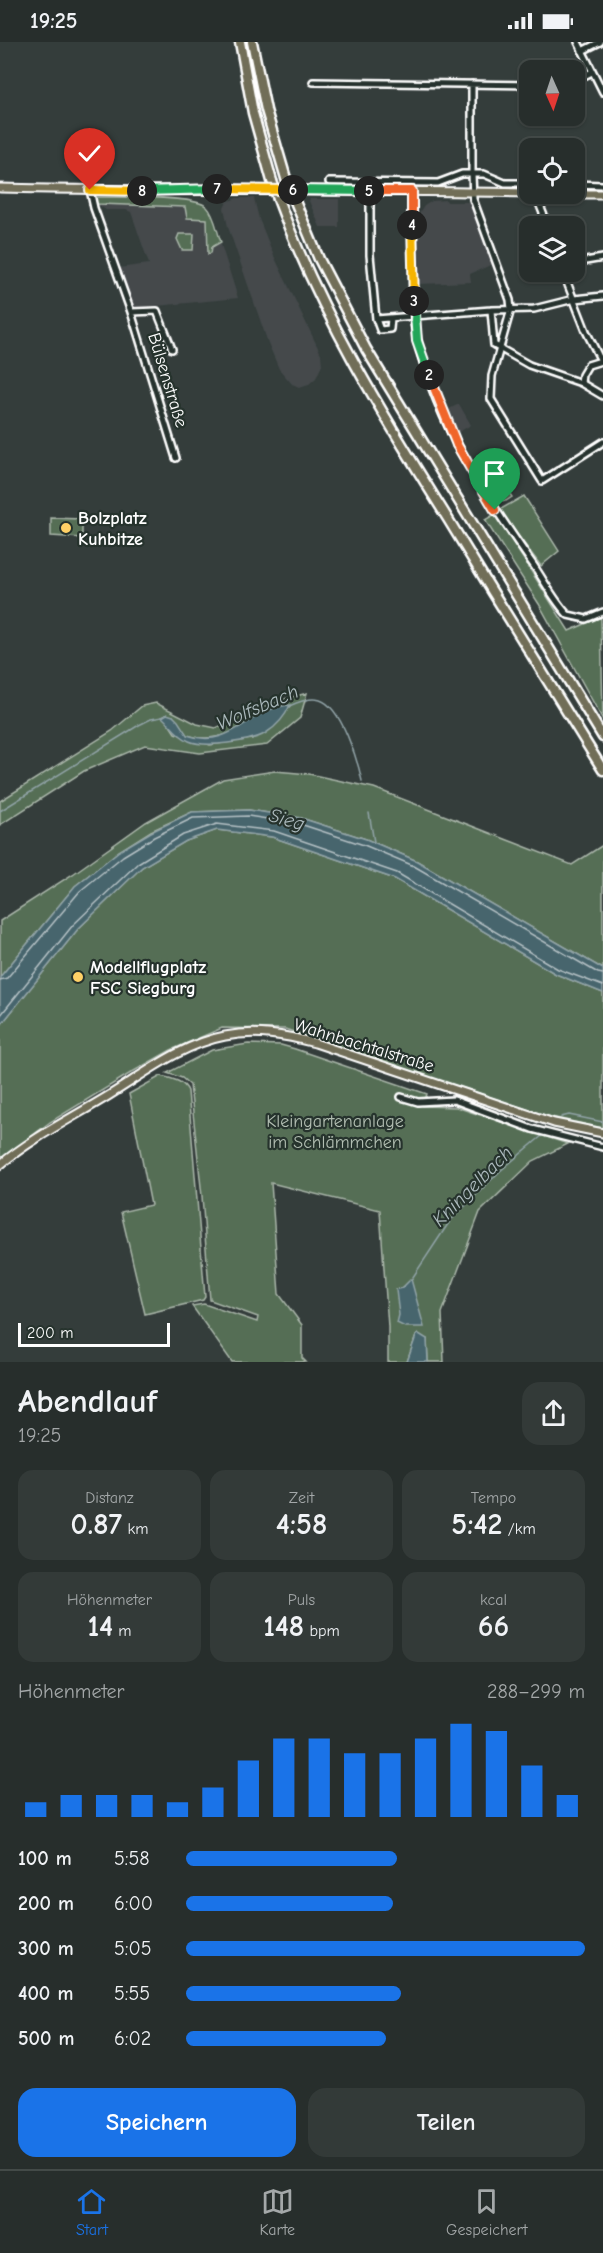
<!DOCTYPE html>
<html lang="de">
<meta charset="utf-8">
<style>
:root{--surface:#272e2c;--page:#333a38;--text:#f1f3f6;--muted:#a4a8a9;--line:#434a48;--accent:#1a73e8}
body{margin:0;font-family:"Comic Neue",sans-serif;background:var(--page);color:var(--text);height:100vh;display:flex;flex-direction:column;font-size:22px;white-space:nowrap}
*{box-sizing:border-box;margin:0}
p{font-size:20px;color:var(--muted)}
.icon{flex:none;width:33px;height:33px;fill:none;stroke:currentColor;stroke-width:2;stroke-linecap:round;stroke-linejoin:round}
.map{position:relative;height:1320px;overflow:hidden}
.drawer{display:flex;flex-direction:column;background:var(--surface);flex:1}
.drawer>*{flex:none}
.needle{width:39px;rotate:177deg}
.tools{position:absolute;left:519px;top:18px;display:grid;gap:12px}
.tools a{display:grid;place-items:center;width:66px;height:66px;border-radius:12px;background:var(--surface);box-shadow:0 2px 4px #0004,0 0 0 2px var(--line);font-size:30px}
.scale{position:absolute;left:18px;bottom:15px;width:152px;box-sizing:border-box;padding-left:6px;border:3px solid #fff;border-top:0;font-size:16px;line-height:21px;white-space:nowrap;color:#fff;-webkit-text-stroke:4px #26332d;paint-order:stroke}
.pin{position:absolute;display:grid;place-items:center;width:51px;height:51px;color:#fff;margin:-62px -26px;border-radius:50% 50% 50% 0;rotate:-45deg;box-shadow:0 0 6px #0007}
.pin .icon{rotate:45deg}
.km{position:absolute;width:30px;height:30px;margin:-15px;border-radius:50%;background:#222;color:#fff;font-size:16px;line-height:30px;text-align:center}
.round{display:grid;place-items:center;flex:none;width:63px;height:63px;border-radius:18px;background:var(--page)}
.head{display:flex;align-items:center;justify-content:space-between;height:102px;padding:0 18px}
h1{font-size:33px;font-weight:700;line-height:45px}
.metrics{display:grid;grid-template-columns:repeat(3,1fr);gap:9px;height:102px;padding:6px 18px}
.metrics div{display:grid;align-content:center;border-radius:15px;background:var(--page);text-align:center}
.metrics b{font-size:30px;font-weight:700}
.metrics small{font-size:16px;font-weight:400}
.metrics p{font-size:16px}
.chart{height:168px;padding:12px 18px}
.chart p{display:flex;justify-content:space-between}
.chart svg{width:100%;height:108px;margin-top:6px;stroke:var(--accent);stroke-width:6}
.action{display:flex;gap:12px;margin-top:auto;padding:12px 18px}
.action a{flex:1;height:69px;border-radius:18px;background:var(--accent);color:#fff;font-size:24px;font-weight:700;line-height:69px;text-align:center}
.action a+a{background:var(--page);color:var(--text)}
ul{padding:0 18px;list-style:none;font-size:20px}
li{display:grid;grid-template-columns:96px 72px 1fr;align-items:center;height:45px}
li i{height:15px;border-radius:8px;background:var(--accent)}
.status{display:flex;justify-content:space-between;align-items:center;height:42px;padding:0 30px;background:var(--surface);direction:ltr}
.status svg{height:16px;fill:currentColor}
.dock{display:flex;justify-content:space-around;align-items:center;height:84px;border-top:2px solid var(--line);background:var(--surface);font-size:16px;color:var(--muted)}
.dock a{display:grid;justify-items:center;gap:3px}
.dock .current{color:var(--accent)}
.map>svg:first-child{display:block}
</style>
<div class="status"><b>19:25</b><svg viewBox="0 0 49 12"><path d="M0 12V9h3v3zM5 12V6h3v6zM10 12V3h3v9zM15 12V0h3v12zM26 1h20v11H26zM47 4h2v5h-2z"/></svg></div>
<div class="map">
<svg width="603" height="1320" viewBox="0 0 603 1320">
<rect width="100%" height="100%" fill="#343d3b"/>
<filter id="ink" filterUnits="userSpaceOnUse"><feTurbulence type="fractalNoise" baseFrequency=".0167" numOctaves="2"/><feDisplacementMap in="SourceGraphic" scale="12" xChannelSelector="R" yChannelSelector="G"/><feConvolveMatrix kernelMatrix="1 2 1 2 8 2 1 2 1" color-interpolation-filters="sRGB"/></filter>
<g filter="url(#ink)">
<path fill="#44494b" d="M 95,155 L 187,157 L 205,162 L 210,168 L 238,256 L 136,266 L 131,263 L 118,226 L 149,222 L 131,170 L 126,168 L 106,168 L 95,161 Z
M 237,156 L 254,156 L 259,177 L 274,214 L 321,312 L 322,323 L 316,336 L 309,342 L 299,345 L 292,342 L 279,327 L 268,301 L 228,185 L 224,166 L 227,160 Z
M 310,157 L 339,157 L 339,185 L 320,185 L 309,159 Z
M 446,158 L 447,160 L 470,160 L 493,222 L 470,232 L 471,240 L 419,242 L 417,182 L 419,172 L 424,164 L 432,159 Z
M 459,362 L 471,383 L 457,391 L 447,368 Z"/>
<path fill="#546e55" stroke="#aab6aa" stroke-width="1.5" fill-rule="evenodd" d="M 95,155 C 115,155 196,153 207,165 C 215,173 217,190 221,200 L 212,205 L 211,211 L 208,212 L 207,177 L 187,176 L 185,165 L 98,162 L 95,161 Z
M 179,192 L 194,192 L 193,208 L 182,208 L 177,197 Z
M 493,426 L 512,455 L 506,459 L 495,457 L 481,434 Z
M 524,454 L 559,509 L 541,524 L 501,471 L 501,467 Z
M 495,472 L 569,589 L 601,575 L 603,678 L 539,562 L 485,478 Z
M 51,476 L 82,477 L 82,496 L 51,494 Z
M 307,651 L 300,676 L 267,703 L 200,711 L 145,703 L 84,729 L 0,783 L 0,759 L 112,689 L 142,664 L 156,661 L 197,682 L 216,686 L 281,658 ZM 279,664 L 290,664 L 252,697 L 210,703 L 175,691 L 167,679 L 173,674 L 187,693 C 221,705 250,680 279,664 Z
M 275,729 L 309,732 L 374,746 L 572,823 L 603,803 L 603,927 L 417,819 L 366,797 L 301,776 L 249,768 L 192,770 L 151,789 L 119,809 L 75,844 L 0,935 L 0,879 L 73,832 L 146,780 L 223,737 Z
M 217,788 L 272,795 L 395,837 L 556,932 L 603,951 L 603,1086 L 551,1075 L 285,987 L 222,986 L 171,1008 L 134,1029 L 50,1080 L 0,1118 L 0,984 L 78,887 L 142,825 L 186,799 Z
M 248,1002 L 281,1003 L 295,1007 L 427,1052 L 423,1064 L 456,1065 L 568,1102 L 533,1119 L 480,1170 L 442,1271 L 444,1320 L 428,1320 L 427,1297 L 416,1294 L 407,1320 L 388,1320 L 388,1285 L 380,1168 L 271,1141 L 279,1252 L 302,1283 L 302,1316 L 306,1320 L 232,1320 L 192,1264 L 204,1262 L 257,1280 L 258,1275 L 210,1258 L 202,1154 L 190,1043 L 182,1036 L 167,1031 L 212,1008 Z
M 161,1034 C 172,1037 183,1038 188,1049 L 205,1255 L 203,1258 L 145,1272 L 121,1170 L 151,1163 L 129,1052 Z"/>
<path fill="#47656d" stroke="#91a3a7" stroke-width="1.5" d="M 290,663 C 285,675 277,684 266,691 C 252,700 204,706 189,699 C 176,693 172,684 162,675 L 167,672 L 173,674 L 178,679 L 187,693 C 232,709 250,665 290,663 Z
M 249,768 L 301,776 L 366,797 L 417,819 L 603,927 L 603,951 L 556,932 L 395,837 L 272,795 L 217,788 L 186,799 L 142,825 L 78,887 L 0,984 L 0,935 L 75,844 L 119,809 L 151,790 L 192,770 Z
M 411,1237 L 424,1285 L 405,1285 L 397,1281 L 399,1273 L 396,1248 L 403,1245 Z
M 419,1292 L 427,1297 L 428,1320 L 407,1320 L 416,1294 Z"/>
<g fill="none" stroke-linecap="round" stroke-linejoin="round">
<path stroke="#b5c1c5" stroke-width="1.5" d="M 0,938 L 7,936 L 80,849 L 123,814 L 154,795 L 193,776 L 248,774 L 300,782 L 364,803 L 414,824 L 598,931 L 603,932
M 0,974 L 73,883 L 138,821 L 183,793 L 217,782 L 274,789 L 397,831 L 558,927 L 603,944"/>
<path stroke="#91a3a7" stroke-width="1.5" d="M 289,664 C 299,660 309,655 320,658 C 341,664 358,720 362,739
M 0,769 L 139,683 L 151,677 L 162,675
M 369,771 L 374,800
M 561,1075 L 569,1073 L 603,1080
M 411,1238 L 450,1179 L 499,1130 L 543,1093"/>
<g stroke="#fff" stroke-width="10">
<path id="minor" d="M 578,0 L 603,50
M 582,9 L 600,0
M 574,39 L 592,30
M 313,40 L 530,43
M 329,140 L 438,141 L 462,132 L 472,132 L 472,42
M 530,141 L 505,141 L 484,132 L 472,132 L 473,157 L 510,258 L 511,267 L 492,334 L 491,357 L 542,439 L 603,400
M 574,142 L 603,143
M 90,148 L 94,166 L 131,270 L 176,416
M 370,149 L 370,213 L 376,277
M 412,149 L 414,269
M 537,156 L 548,184
M 574,221 L 603,216
M 563,230 L 586,289 L 601,319
M 491,268 L 494,303 L 529,323 L 581,341 L 603,354
M 131,270 L 157,269 L 172,307
M 391,276 L 390,287 L 380,288 L 376,277 L 491,268 L 534,267 L 574,257 L 603,254
M 414,281 C 429,370 481,448 532,521 C 544,538 554,559 568,573 L 586,577 L 603,570
M 581,341 L 582,333 L 588,323 L 601,319
M 401,1055 L 418,1060 L 454,1058 L 532,1087 L 603,1105"/>
</g>
<g stroke="#fff" stroke-width="11">
<path id="major" d="M 0,146 C 176,150 353,147 530,151
M 560,152 L 603,152
M 0,1123 C 32,1096 72,1076 108,1054 C 144,1032 182,1002 225,994 C 256,988 285,993 315,1001 L 554,1081 L 603,1091"/>
</g>
<g stroke="#fff" stroke-width="13">
<path id="highway" d="M 240,0 L 253,71 L 272,139
M 252,0 L 266,68 L 287,140
M 278,157 C 320,271 384,375 448,477 C 499,561 551,644 603,728
M 294,157 L 319,217 L 366,307 L 603,695"/>
</g>
<use href="#minor" stroke="#26332d" stroke-width="5"/>
<use href="#major" stroke="#716e59" stroke-width="7"/>
<use href="#highway" stroke="#716e59" stroke-width="8"/>
<g stroke="#fff" stroke-width="10" stroke-linecap="butt">
<path id="minor-bridge" d="M 414,269 L 414,281"/>
</g>
<g stroke="#fff" stroke-width="13" stroke-linecap="butt">
<path id="highway-bridge" d="M 272,139 L 278,157
M 287,140 L 294,157"/>
</g>
<use href="#minor-bridge" stroke="#26332d" stroke-width="5"/>
<use href="#highway-bridge" stroke="#716e59" stroke-width="8"/>
</g>
</g>
<g fill="none" stroke-linecap="round" stroke-linejoin="round" filter="url(#ink)">
<g stroke="#fff" stroke-width="12">
<path id="split-1" d="M 457,403 L 495,468"/>
</g>
<g stroke="#fff" stroke-width="12">
<path id="split-2" d="M 429,333 L 457,403"/>
</g>
<g stroke="#fff" stroke-width="12">
<path id="split-3" d="M 414,259 L 417,299 L 429,333"/>
</g>
<g stroke="#fff" stroke-width="12">
<path id="split-4" d="M 412,183 L 414,259"/>
</g>
<g stroke="#fff" stroke-width="12">
<path id="split-5" d="M 369,149 L 412,149 L 412,183"/>
</g>
<g stroke="#fff" stroke-width="12">
<path id="split-6" d="M 293,148 L 369,149"/>
</g>
<g stroke="#fff" stroke-width="12">
<path id="split-7" d="M 217,147 L 293,148"/>
</g>
<g stroke="#fff" stroke-width="12">
<path id="split-8" d="M 142,149 L 217,147"/>
</g>
<g stroke="#fff" stroke-width="12">
<path id="split-9" d="M 90,148 L 142,149"/>
</g>
<use href="#split-1" stroke="#f0652b" stroke-width="8"/>
<use href="#split-2" stroke="#f0652b" stroke-width="8"/>
<use href="#split-3" stroke="#22a559" stroke-width="8"/>
<use href="#split-4" stroke="#f5b400" stroke-width="8"/>
<use href="#split-5" stroke="#f0652b" stroke-width="8"/>
<use href="#split-6" stroke="#22a559" stroke-width="8"/>
<use href="#split-7" stroke="#f5b400" stroke-width="8"/>
<use href="#split-8" stroke="#22a559" stroke-width="8"/>
<use href="#split-9" stroke="#f5b400" stroke-width="8"/>
</g>
<g fill="#ffd166" stroke="#26332d" stroke-width="2">
<circle cx="66" cy="486" r="6"/>
<circle cx="78" cy="935" r="6"/>
</g>
<g text-anchor="middle" stroke-width="4.5" stroke-linejoin="round" paint-order="stroke">
<g font-size="18" fill="#fff" stroke="#26332d">
<text transform="translate(168 338) rotate(73)" y="6">Bülsenstraße</text>
<text transform="translate(364 1003) rotate(17)" y="6">Wahnbachtalstraße</text>
</g>
<g font-size="18" font-weight="bold" fill="#fff" stroke="#26332d" text-anchor="start">
<text x="78" y="482">Bolzplatz<tspan x="78" dy="21">Kuhbitze</tspan></text>
<text x="90" y="931">Modellflugplatz<tspan x="90" dy="21">FSC Siegburg</tspan></text>
</g>
<g font-size="18" fill="#b2beb2" stroke="#26332d">
<text x="335" y="1085">Kleingartenanlage<tspan x="335" dy="21">im Schlämmchen</tspan></text>
</g>
<g font-size="20" font-style="italic" fill="#acbabd" stroke="#26332d">
<text transform="translate(257 665) rotate(-23)" y="7">Wolfsbach</text>
<text transform="translate(287 777) rotate(16)" y="7">Sieg</text>
<text transform="translate(472 1144) rotate(-45)" y="7">Kningelbach</text>
</g>
</g>
</svg>
<div class="tools">
<a><svg class="needle" viewBox="-14 -14 28 28"><path d="M0-13l5 13h-10z" fill="#e53935"/><path d="M0 13l5-13h-10z" fill="#a4a8a9"/></svg></a>
<a><svg class="icon" aria-label="locate" viewBox="0 0 24 24"><circle cx="12" cy="12" r="6"/><path d="M12 2v4M12 18v4M2 12h4M18 12h4"/></svg></a>
<a><svg class="icon" aria-label="layers" viewBox="0 0 24 24"><path d="M12 4l9 5-9 5-9-5zM3 14l9 5 9-5"/></svg></a>
</div>
<div class="scale">200 m</div>
<div class="pin" style="left:495px;top:468px;background:#1e9e55"><svg class="icon" aria-label="arrive" viewBox="0 0 24 24"><path d="M6 21V4h12l-3 4 3 4H6"/></svg></div>
<div class="pin" style="left:90px;top:148px;background:#d93025"><svg class="icon" aria-label="check" viewBox="0 0 24 24"><path d="M5 12l5 5 9-10"/></svg></div>
<b class="km" style="left:429px;top:333px">2</b>
<b class="km" style="left:414px;top:259px">3</b>
<b class="km" style="left:412px;top:183px">4</b>
<b class="km" style="left:369px;top:149px">5</b>
<b class="km" style="left:293px;top:148px">6</b>
<b class="km" style="left:217px;top:147px">7</b>
<b class="km" style="left:142px;top:149px">8</b>
</div>
<section class="drawer">
<div class="head"><div><h1>Abendlauf</h1><p>19:25</p></div><a class="round"><svg class="icon" aria-label="share" viewBox="0 0 24 24"><path d="M12 15V3M7 8l5-5 5 5M5 13v7h14v-7"/></svg></a></div>
<div class="metrics">
<div><p>Distanz</p><b>0.87<small> km</small></b></div>
<div><p>Zeit</p><b>4:58</b></div>
<div><p>Tempo</p><b>5:42<small> /km</small></b></div>
</div>
<div class="metrics">
<div><p>Höhenmeter</p><b>14<small> m</small></b></div>
<div><p>Puls</p><b>148<small> bpm</small></b></div>
<div><p>kcal</p><b>66</b></div>
</div>
<div class="chart"><p><span>Höhenmeter</span>288–299 m</p>
<svg viewBox="0 0 160 44" preserveAspectRatio="none"><path d="M5 44V38M15 44V35M25 44V35M35 44V35M45 44V38M55 44V32M65 44V21M75 44V12M85 44V12M95 44V18M105 44V18M115 44V12M125 44V6M135 44V9M145 44V23M155 44V35"/></svg>
</div>
<ul>
<li><b>100 m</b>5:58<i style="width:53%"></i></li>
<li><b>200 m</b>6:00<i style="width:52%"></i></li>
<li><b>300 m</b>5:05<i style="width:100%"></i></li>
<li><b>400 m</b>5:55<i style="width:54%"></i></li>
<li><b>500 m</b>6:02<i style="width:50%"></i></li>
</ul>
<div class="action"><a>Speichern</a><a>Teilen</a></div>
</section>
<nav class="dock">
<a class="current"><svg class="icon" aria-label="home" viewBox="0 0 24 24"><path d="M3 11l9-7 9 7M6 9v11h12V9"/></svg>Start</a>
<a><svg class="icon" aria-label="map" viewBox="0 0 24 24"><path d="M3 6l6-2 6 2 6-2v14l-6 2-6-2-6 2zM9 4v14M15 6v14"/></svg>Karte</a>
<a><svg class="icon" aria-label="saved" viewBox="0 0 24 24"><path d="M7 4h10v16l-5-4-5 4z"/></svg>Gespeichert</a>
</nav>
